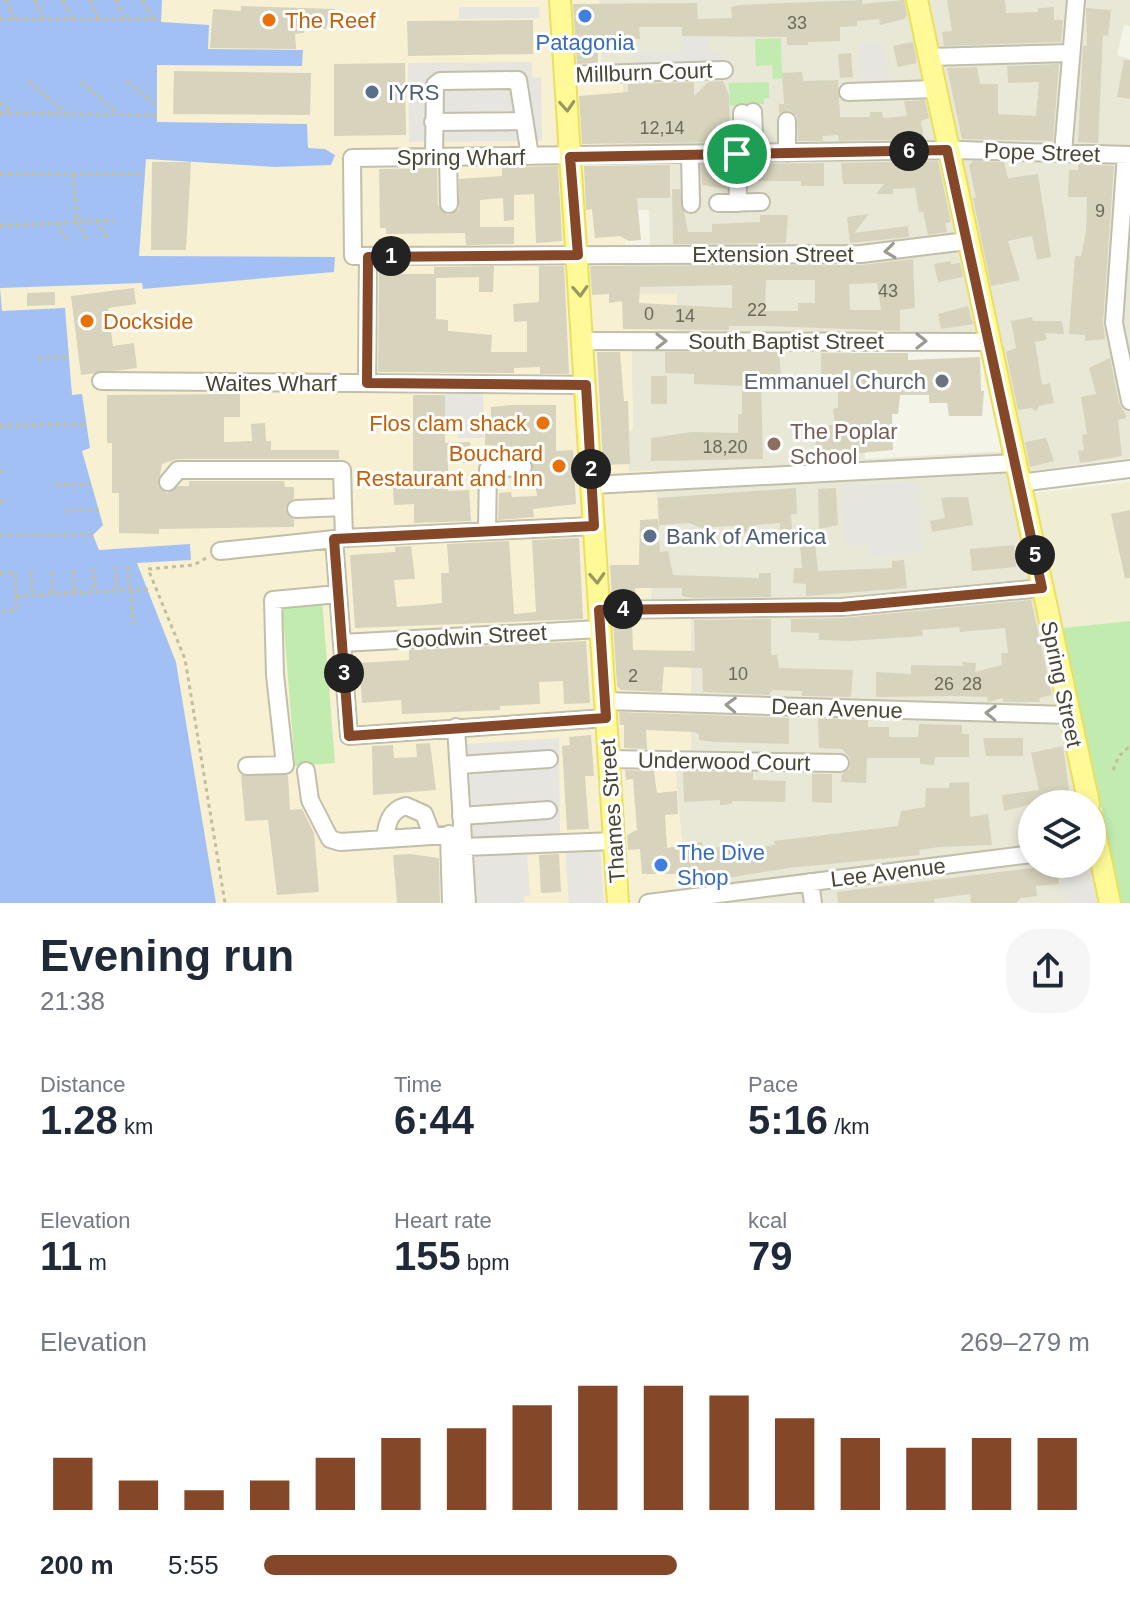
<!DOCTYPE html>
<meta charset="utf-8">
<style>
:root{--surface:#fff;--page:#f6f6f7;--text:#1f2937;--muted:#747a83;--accent:#844828}
body{margin:0;font-family:Arial,sans-serif;background:var(--page);color:var(--text);height:100vh;display:flex;flex-direction:column;font-size:30px;white-space:nowrap}
*{box-sizing:border-box;margin:0}
p{font-size:26px;color:var(--muted)}
.icon{flex:none;width:44px;height:44px;fill:none;stroke:currentColor;stroke-width:2;stroke-linecap:round;stroke-linejoin:round}
.map{position:relative;height:903px;overflow:hidden}
.details{display:flex;flex-direction:column;background:var(--surface);flex:1}
.details>*{flex:none}
.buttons{position:absolute;left:1018px;top:790px;display:grid;gap:16px}
.buttons a{display:grid;place-items:center;width:88px;height:88px;border-radius:50%;background:var(--surface);box-shadow:0 4px 12px #0003;font-size:40px}
.pin{position:absolute;display:grid;place-items:center;width:68px;height:68px;color:#fff;margin:-34px;border:4px solid #fff;border-radius:50%;box-shadow:0 2px 8px #0007}
.km{position:absolute;width:40px;height:40px;margin:-20px;border-radius:50%;background:#222;color:#fff;font-size:22px;line-height:40px;text-align:center}
.round{display:grid;place-items:center;flex:none;width:84px;height:84px;border-radius:32px;background:var(--page)}
.overview{display:flex;align-items:center;justify-content:space-between;height:136px;padding:0 40px}
h1{font-size:44px;font-weight:600;line-height:60px}
.metrics{display:grid;grid-template-columns:repeat(3,1fr);gap:12px;height:136px;padding:8px 40px}
.metrics div{display:grid;align-content:center}
.metrics b{font-size:40px;font-weight:600}
.metrics small{font-size:22px;font-weight:400}
.metrics p{font-size:22px}
.chart{height:224px;padding:16px 40px}
.chart p{display:flex;justify-content:space-between}
.chart svg{width:100%;height:144px;margin-top:8px;stroke:var(--accent);stroke-width:6}
ul{padding:0 40px;list-style:none;font-size:26px}
li{display:grid;grid-template-columns:128px 96px 1fr;align-items:center;height:60px}
li i{height:20px;border-radius:10px;background:var(--accent)}
.map>svg:first-child{display:block}
</style>
<div class="map">
<svg width="1130" height="903" viewBox="0 0 1130 903">
<rect width="100%" height="100%" fill="#f5f4e9"/>
<path fill="#e9e8d6" d="M 599,0 L 910,0 L 983,348 L 850,348 L 849,412 L 863,412 L 865,459 L 1005,451 L 1080,804 L 1032,804 L 1032,864 L 1092,864 L 1101,903 L 687,903 L 675,763 L 690,601 L 651,600 L 655,471 L 629,472 L 627,430 L 633,429 L 631,331 L 676,294 L 626,294 L 625,248 L 650,247 L 649,210 L 625,210 L 601,66 Z
M 926,0 L 1130,0 L 1130,26 L 1124,25 L 1117,55 L 1130,59 L 1130,458 L 1022,472 Z"/>
<path fill="#f7f0d3" d="M 162,0 L 598,0 L 600,65 L 623,65 L 626,294 L 677,294 L 676,331 L 631,332 L 633,430 L 627,431 L 629,472 L 655,470 L 661,564 L 651,565 L 651,600 L 691,601 L 691,752 L 675,764 L 687,903 L 216,903 L 176,662 L 137,563 L 191,560 L 190,545 L 99,550 L 93,535 L 103,525 L 82,451 L 90,447 L 82,395 L 73,395 L 1,311 L 0,288 L 142,283 L 143,288 L 334,272 L 334,257 L 139,256 L 145,159 L 276,167 L 331,165 L 325,149 L 308,148 L 307,124 L 157,122 L 157,64 L 302,66 L 303,51 L 207,49 L 160,22 Z"/>
<path fill="#efedd2" d="M 1130,482 L 1130,621 L 1063,628 L 1034,493 Z"/>
<path fill="#c2ebb0" d="M 781,38 L 782,78 L 773,79 L 772,65 L 756,66 L 755,39 Z
M 769,82 L 769,98 L 764,98 L 764,104 L 730,106 L 729,83 Z
M 322,599 L 335,763 L 295,766 L 282,602 Z
M 1130,621 L 1130,903 L 1122,903 L 1063,628 Z"/>
<path fill="#e6e5e0" d="M 459,7 L 539,7 L 540,18 L 459,19 Z
M 682,36 L 708,36 L 708,51 L 722,51 L 722,62 L 636,64 L 636,53 L 682,52 Z
M 859,43 L 881,43 L 889,80 L 862,81 Z
M 532,62 L 532,77 L 541,78 L 542,141 L 409,142 L 408,63 Z
M 445,393 L 483,393 L 484,438 L 458,438 L 458,431 L 445,431 Z
M 529,450 L 530,484 L 511,485 L 510,479 L 483,480 L 484,451 Z
M 918,482 L 922,552 L 870,557 L 869,545 L 845,546 L 841,486 Z
M 559,738 L 560,836 L 526,838 L 530,896 L 524,896 L 525,903 L 476,903 L 466,744 Z
M 600,846 L 604,903 L 569,903 L 565,849 Z
M 1090,864 L 1096,903 L 1066,903 L 1060,867 Z"/>
<path fill="#a3c0f4" d="M 0,0 L 162,0 L 161,22 L 209,25 L 208,49 L 303,50 L 302,66 L 157,65 L 157,122 L 307,124 L 308,148 L 325,149 L 335,155 L 331,165 L 276,167 L 146,159 L 139,256 L 335,257 L 334,272 L 143,289 L 142,283 L 0,288 Z
M 0,288 L 2,311 L 65,308 L 72,395 L 82,394 L 90,448 L 82,451 L 103,525 L 93,535 L 99,550 L 190,544 L 191,560 L 137,563 L 176,662 L 216,903 L 0,903 Z"/>
<path fill="#d7d3bd" fill-rule="evenodd" d="M 862,0 L 862,4 L 904,0 L 907,15 L 904,19 L 880,25 L 879,19 L 857,21 L 857,26 L 840,27 L 840,41 L 808,42 L 808,45 L 787,45 L 787,37 L 682,36 L 682,27 L 639,27 L 640,39 L 621,39 L 621,51 L 598,52 L 598,63 L 577,64 L 573,4 L 697,3 L 698,19 L 732,18 L 731,7 L 739,5 Z
M 947,0 L 1005,0 L 1006,13 L 1038,12 L 1038,8 L 1054,7 L 1054,20 L 1063,20 L 1061,42 L 944,46 L 942,32 L 952,31 Z
M 241,6 L 335,9 L 334,26 L 327,25 L 326,29 L 304,28 L 304,33 L 295,34 L 296,49 L 210,48 L 213,9 L 241,11 Z
M 1086,8 L 1111,10 L 1108,36 L 1103,35 L 1098,143 L 1078,142 L 1083,46 L 1087,46 Z
M 533,20 L 533,54 L 408,56 L 407,21 Z
M 913,42 L 917,63 L 898,67 L 893,46 Z
M 851,53 L 853,77 L 840,78 L 838,54 Z
M 1124,60 L 1130,60 L 1130,99 L 1117,97 Z
M 405,63 L 406,135 L 334,136 L 334,64 Z
M 1059,64 L 1053,141 L 962,139 L 947,68 L 977,67 L 980,84 L 998,84 L 998,114 L 1036,116 L 1039,82 L 1008,83 L 1007,66 Z
M 174,71 L 311,73 L 310,115 L 173,114 Z
M 802,72 L 803,81 L 838,80 L 840,117 L 870,117 L 870,112 L 882,112 L 883,118 L 907,116 L 904,101 L 925,100 L 929,118 L 921,121 L 924,139 L 839,141 L 838,135 L 823,136 L 823,141 L 798,141 L 797,116 L 788,110 L 779,114 L 779,104 L 784,104 L 782,73 Z
M 723,81 L 729,95 L 730,142 L 582,144 L 579,96 L 628,92 L 628,84 L 694,82 L 694,96 L 708,82 Z
M 938,161 L 951,222 L 945,223 L 947,232 L 928,235 L 923,212 L 919,212 L 915,188 L 893,189 L 893,194 L 876,194 L 884,184 L 843,184 L 841,163 Z
M 973,161 L 1004,162 L 1008,178 L 1038,174 L 1051,257 L 1037,260 L 1032,236 L 1008,241 L 1020,280 L 991,286 L 973,198 L 976,198 L 969,165 Z
M 152,162 L 191,162 L 186,250 L 151,250 Z
M 824,163 L 824,186 L 801,186 L 801,181 L 749,181 L 748,164 Z
M 701,164 L 726,164 L 727,189 L 702,185 Z
M 1078,164 L 1114,166 L 1103,322 L 1105,339 L 1085,341 L 1085,335 L 1069,334 L 1075,256 L 1081,256 L 1086,231 L 1087,197 L 1068,197 L 1069,170 L 1078,170 Z
M 670,165 L 670,198 L 637,198 L 641,240 L 629,241 L 620,236 L 595,238 L 592,209 L 586,210 L 584,166 Z
M 558,166 L 562,241 L 536,243 L 534,194 L 514,195 L 514,220 L 504,221 L 503,198 L 480,200 L 480,227 L 514,227 L 514,244 L 466,245 L 465,233 L 386,234 L 386,228 L 380,228 L 379,169 L 437,168 L 438,205 L 448,215 L 459,209 L 459,179 L 502,176 L 502,167 Z
M 672,189 L 680,189 L 688,232 L 712,232 L 712,224 L 760,222 L 760,215 L 788,215 L 786,243 L 673,244 Z
M 869,214 L 854,233 L 908,226 L 909,237 L 850,243 L 847,217 Z
M 913,259 L 915,308 L 900,310 L 900,331 L 767,326 L 729,326 L 729,330 L 623,329 L 622,301 L 609,303 L 609,294 L 592,295 L 590,266 L 861,265 ZM 766,280 L 815,280 L 815,303 L 798,303 L 798,311 L 765,311 ZM 877,283 L 881,310 L 850,310 L 849,284 ZM 732,285 L 732,308 L 639,303 L 640,287 Z
M 951,261 L 951,264 L 960,263 L 963,277 L 938,282 L 934,264 Z
M 494,266 L 493,292 L 479,292 L 479,277 L 436,278 L 436,319 L 448,320 L 448,331 L 492,335 L 491,352 L 527,352 L 527,321 L 514,322 L 513,304 L 539,302 L 539,266 L 564,266 L 569,374 L 540,374 L 540,367 L 514,368 L 514,373 L 378,372 L 379,267 L 391,267 L 391,274 L 434,274 L 434,267 Z
M 134,288 L 136,304 L 108,308 L 113,346 L 134,343 L 137,368 L 81,375 L 71,296 Z
M 55,292 L 55,305 L 27,306 L 27,293 Z
M 968,306 L 973,324 L 941,329 L 938,314 Z
M 1032,317 L 1033,321 L 1062,321 L 1064,334 L 1045,333 L 1047,340 L 1035,342 L 1042,385 L 1050,383 L 1054,403 L 1039,406 L 1036,411 L 1031,408 L 1018,410 L 1006,352 L 1016,348 L 1011,321 Z
M 597,352 L 620,352 L 624,401 L 628,401 L 630,464 L 603,465 Z
M 665,352 L 779,352 L 781,378 L 761,378 L 763,459 L 651,461 L 651,438 L 692,432 L 738,433 L 738,414 L 742,414 L 742,386 L 694,384 L 694,374 L 665,373 Z
M 821,353 L 908,353 L 908,360 L 980,357 L 981,391 L 984,391 L 982,416 L 949,416 L 947,403 L 929,403 L 929,395 L 900,395 L 898,414 L 892,414 L 893,450 L 816,457 L 815,429 L 835,424 L 833,409 L 838,408 L 838,377 L 821,377 Z
M 1110,358 L 1119,403 L 1126,415 L 1126,418 L 1118,420 L 1122,456 L 1080,463 L 1078,451 L 1084,450 L 1082,435 L 1087,434 L 1081,397 L 1096,394 L 1089,368 Z
M 651,376 L 667,376 L 667,404 L 651,404 Z
M 240,394 L 240,417 L 224,417 L 224,442 L 252,441 L 251,424 L 265,423 L 266,441 L 271,441 L 271,450 L 339,450 L 339,459 L 177,459 L 162,464 L 158,486 L 167,493 L 179,486 L 189,486 L 189,481 L 284,481 L 285,487 L 294,487 L 294,498 L 285,509 L 294,520 L 294,527 L 159,529 L 159,534 L 119,533 L 119,493 L 112,493 L 112,443 L 107,443 L 107,395 Z
M 413,395 L 445,395 L 445,443 L 470,442 L 471,463 L 448,463 L 448,491 L 469,490 L 471,521 L 414,523 L 414,504 L 394,505 L 393,488 L 413,487 Z
M 512,405 L 556,405 L 556,451 L 573,450 L 576,504 L 533,509 L 534,517 L 498,520 L 499,493 L 511,492 L 512,497 L 537,496 L 530,448 L 485,445 L 485,430 L 491,430 L 491,407 Z
M 1046,438 L 1054,461 L 1030,467 L 1025,442 Z
M 796,488 L 797,514 L 791,514 L 792,530 L 780,531 L 780,523 L 756,525 L 756,532 L 742,533 L 741,525 L 701,528 L 689,523 L 659,525 L 658,498 Z
M 836,488 L 838,525 L 819,529 L 818,489 Z
M 950,497 L 968,497 L 973,525 L 932,532 L 930,521 L 945,518 L 941,498 Z
M 1130,510 L 1130,578 L 1125,578 L 1111,514 Z
M 658,519 L 660,552 L 668,551 L 673,575 L 759,578 L 759,573 L 771,573 L 771,597 L 694,598 L 682,596 L 682,588 L 635,588 L 636,597 L 612,599 L 610,565 L 639,565 L 640,520 Z
M 579,538 L 583,619 L 355,628 L 350,555 L 395,552 L 395,547 L 411,546 L 415,579 L 394,580 L 397,607 L 423,605 L 442,603 L 441,573 L 449,573 L 447,544 L 509,541 L 514,614 L 536,612 L 532,540 Z
M 815,543 L 818,571 L 892,568 L 892,561 L 904,560 L 907,588 L 806,596 L 806,584 L 793,583 L 794,568 L 802,568 L 800,544 Z
M 1014,545 L 1016,567 L 972,571 L 970,549 Z
M 1031,600 L 1052,695 L 1039,698 L 1040,702 L 1003,702 L 1003,698 L 988,702 L 987,697 L 952,696 L 876,697 L 876,672 L 911,674 L 911,665 L 963,666 L 962,662 L 976,663 L 975,672 L 1002,665 L 1001,653 L 1008,653 L 1005,628 L 960,632 L 959,627 L 922,630 L 923,636 L 850,641 L 819,640 L 819,633 L 791,632 L 791,619 L 843,618 Z
M 771,619 L 771,655 L 777,655 L 779,668 L 853,670 L 851,697 L 802,696 L 802,691 L 772,690 L 769,695 L 703,692 L 702,668 L 664,667 L 662,692 L 621,690 L 617,686 L 613,621 L 632,621 L 633,650 L 695,651 L 694,620 Z
M 586,641 L 590,703 L 564,704 L 563,681 L 539,682 L 540,704 L 500,706 L 500,710 L 402,714 L 401,700 L 362,703 L 359,663 L 409,660 L 409,650 Z
M 619,712 L 789,718 L 789,744 L 715,742 L 699,740 L 699,734 L 694,732 L 646,730 L 647,749 L 624,748 L 624,725 L 620,725 Z
M 818,718 L 868,720 L 868,727 L 889,727 L 889,737 L 918,737 L 919,724 L 962,725 L 962,734 L 969,734 L 969,757 L 935,757 L 934,765 L 920,764 L 920,758 L 867,758 L 866,783 L 841,782 L 842,774 L 850,768 L 850,758 L 842,749 L 819,748 Z
M 591,735 L 594,776 L 585,776 L 589,829 L 567,830 L 562,746 L 570,745 L 569,737 Z
M 983,738 L 1023,738 L 1023,756 L 986,756 Z
M 430,743 L 436,790 L 373,795 L 372,746 L 393,745 L 394,758 L 417,757 L 416,744 Z
M 1063,746 L 1071,804 L 1032,804 L 1004,811 L 1002,795 L 1039,790 L 1031,753 Z
M 625,770 L 654,771 L 657,793 L 677,791 L 678,814 L 665,815 L 667,848 L 702,842 L 703,849 L 742,844 L 748,849 L 775,845 L 774,841 L 898,826 L 901,811 L 925,807 L 926,788 L 949,788 L 949,783 L 969,782 L 970,817 L 988,814 L 992,845 L 939,847 L 919,850 L 920,855 L 789,868 L 708,881 L 708,877 L 687,880 L 686,874 L 642,874 L 640,849 L 628,850 L 627,835 L 637,830 L 633,779 L 626,780 Z
M 683,771 L 753,772 L 753,780 L 786,781 L 785,802 L 732,801 L 732,804 L 720,805 L 720,800 L 684,802 Z
M 812,774 L 832,774 L 832,803 L 812,802 Z
M 241,775 L 288,775 L 290,810 L 302,809 L 314,833 L 319,892 L 277,895 L 268,820 L 245,821 Z
M 410,854 L 439,858 L 440,903 L 397,903 L 393,855 Z
M 559,854 L 561,892 L 541,893 L 539,855 Z
M 1057,865 L 1059,884 L 1036,886 L 1037,896 L 1021,898 L 1016,903 L 971,903 L 970,894 L 934,899 L 934,903 L 838,903 L 837,892 Z"/>
<g fill="none" stroke-linecap="round" stroke-linejoin="round">
<g stroke="#c1bfaa" stroke-width="20">
<path id="minor" d="M 929,57 L 1071,53
M 565,75 L 724,70
M 848,92 L 936,89
M 753,112 L 755,154
M 742,113 L 743,154
M 787,121 L 787,153
M 433,122 L 524,121
M 1063,152 L 1076,0
M 737,154 L 738,203
M 690,155 L 691,204
M 1126,155 L 1114,323 L 1130,401
M 434,157 L 435,85 L 440,81 L 518,80 L 530,156
M 448,157 L 449,204
M 718,203 L 761,202
M 967,241 L 861,254 L 353,256 L 352,158 L 959,150 L 1130,155
M 583,341 L 989,342
M 101,381 L 586,385
M 367,383 L 368,257
M 168,482 L 178,470 L 342,470 L 344,538
M 1019,483 L 1130,469
M 592,485 L 1015,463
M 296,509 L 343,507
M 487,530 L 488,469 L 523,467
M 334,539 L 349,736 L 606,718
M 220,551 L 344,538 L 594,526
M 599,610 L 842,607 L 1042,588
M 342,643 L 600,629
M 605,701 L 1069,715
M 456,727 L 467,903
M 608,759 L 840,763
M 459,765 L 549,759
M 247,766 L 285,765 L 275,675 L 273,600 L 338,594
M 306,771 L 310,800 L 330,839 L 340,842 L 462,834
M 461,816 L 548,810
M 449,834 L 451,903
M 385,838 C 387,823 390,810 406,806 L 424,814 L 432,835
M 463,847 L 614,841
M 810,882 L 813,903
M 648,903 L 1032,854"/>
</g>
<g stroke="#e9e062" stroke-width="24">
<path id="major" d="M 560,0 L 618,903
M 917,0 L 1089,804
M 1092,818 L 1110,903"/>
</g>
<path stroke="#c3bf9b" stroke-width="3" stroke-dasharray="4 4" stroke-linecap="butt" d="M 6,0 L 14,19
M 35,0 L 43,18
M 63,0 L 71,18
M 90,0 L 98,18
M 116,0 L 125,18
M 143,0 L 152,19
M 0,19 L 161,19
M 28,81 L 65,112
M 127,81 L 156,105
M 81,82 L 118,113
M 0,102 L 12,112
M 0,113 L 157,115
M 0,174 L 143,174
M 73,174 L 77,221 L 88,241
M 98,220 L 108,240
M 58,222 L 67,242
M 0,226 L 114,220
M 38,359 L 69,357
M 0,426 L 86,424
M 0,471 L 7,471
M 56,485 L 90,484
M 0,502 L 7,502
M 64,511 L 99,510
M 0,535 L 93,535
M 206,558 L 194,565 L 148,569 L 185,659 L 225,903
M 128,566 L 129,590
M 115,567 L 117,591
M 93,568 L 95,592
M 73,570 L 74,593
M 31,571 L 32,595
M 52,572 L 52,594
M 0,573 L 15,572 L 17,610 L 0,611
M 131,590 L 133,623 L 140,622
M 16,596 L 149,589
M 1113,770 L 1119,756 L 1130,746"/>
<use href="#minor" stroke="#fff" stroke-width="16"/>
<use href="#major" stroke="#fffa97" stroke-width="20"/>
</g>
<defs><path id="oneway-chevron" d="M-2-3.5L2.5 0L-2 3.5" fill="none" stroke-width="1.6" stroke-linecap="round" stroke-linejoin="round" transform="scale(2)"/></defs>
<g stroke="#9b9762">
<use href="#oneway-chevron" transform="translate(567 106) rotate(86)"/>
<use href="#oneway-chevron" transform="translate(580 291) rotate(87)"/>
<use href="#oneway-chevron" transform="translate(597 578) rotate(87)"/>
</g>
<g stroke="#9b9990">
<use href="#oneway-chevron" transform="translate(890 251) rotate(173)"/>
<use href="#oneway-chevron" transform="translate(661 341)"/>
<use href="#oneway-chevron" transform="translate(921 341)"/>
<use href="#oneway-chevron" transform="translate(731 705) rotate(-178)"/>
<use href="#oneway-chevron" transform="translate(991 713) rotate(-178)"/>
</g>
<g fill="none" stroke-linecap="round" stroke-linejoin="round">
<g stroke="#fff" stroke-width="16">
<path id="route" d="M 947,150 L 1042,588 L 842,607 L 599,610 L 606,718 L 349,736 L 334,539 L 594,526 L 586,385 L 367,383 L 368,257 L 578,255 L 570,157 Z"/>
</g>
<use href="#route" stroke="#844828" stroke-width="10"/>
</g>
<g fill="#3f7fe0" stroke="#fff" stroke-width="3">
<circle cx="585" cy="16" r="8"/>
<circle cx="661" cy="865" r="8"/>
</g>
<g fill="#e8710a" stroke="#fff" stroke-width="3">
<circle cx="269" cy="20" r="8"/>
<circle cx="87" cy="321" r="8"/>
<circle cx="543" cy="423" r="8"/>
<circle cx="559" cy="466" r="8"/>
</g>
<g fill="#5c6f8a" stroke="#fff" stroke-width="3">
<circle cx="372" cy="92" r="8"/>
<circle cx="650" cy="536" r="8"/>
</g>
<circle fill="#6b7280" stroke="#fff" stroke-width="3" cx="942" cy="381" r="8"/>
<circle fill="#8d6e63" stroke="#fff" stroke-width="3" cx="774" cy="444" r="8"/>
<g text-anchor="middle" stroke-width="6" stroke-linejoin="round" paint-order="stroke">
<g font-size="18" fill="#6c6958">
<text x="797" y="29">33</text>
<text x="662" y="134">12,14</text>
<text x="1100" y="217">9</text>
<text x="888" y="297">43</text>
<text x="757" y="316">22</text>
<text x="649" y="320">0</text>
<text x="685" y="322">14</text>
<text x="725" y="453">18,20</text>
<text x="738" y="680">10</text>
<text x="633" y="682">2</text>
<text x="944" y="690">26</text>
<text x="972" y="690">28</text>
</g>
<g font-size="22" fill="#c56008" stroke="#fff" text-anchor="start">
<text x="285" y="28">The Reef</text>
<text x="103" y="329">Dockside</text>
<text x="527" y="431" text-anchor="end">Flos clam shack</text>
<text x="543" y="461" text-anchor="end">Bouchard<tspan x="543" dy="25">Restaurant and Inn</tspan></text>
</g>
<g font-size="22" fill="#366cbe" stroke="#fff">
<text x="585" y="50">Patagonia</text>
<text x="677" y="860" text-anchor="start">The Dive<tspan x="677" dy="25">Shop</tspan></text>
</g>
<g font-size="22" fill="#494636" stroke="#fff">
<text transform="translate(644 72) rotate(-2)" y="8">Millburn Court</text>
<text transform="translate(1042 152) rotate(2)" y="8">Pope Street</text>
<text x="461" y="165">Spring Wharf</text>
<text x="773" y="262">Extension Street</text>
<text x="786" y="349">South Baptist Street</text>
<text x="271" y="391">Waites Wharf</text>
<text transform="translate(471 636) rotate(-3)" y="8">Goodwin Street</text>
<text transform="translate(1062 684) rotate(78)" y="8">Spring Street</text>
<text transform="translate(837 708) rotate(2)" y="8">Dean Avenue</text>
<text transform="translate(724 761) rotate(1)" y="8">Underwood Court</text>
<text transform="translate(612 811) rotate(-94)" y="8">Thames Street</text>
<text transform="translate(888 872) rotate(-7)" y="8">Lee Avenue</text>
</g>
<g font-size="22" fill="#4e5e75" stroke="#fff" text-anchor="start">
<text x="388" y="100">IYRS</text>
<text x="666" y="544">Bank of America</text>
</g>
<g font-size="22" fill="#5b616d" stroke="#fff" text-anchor="end">
<text x="926" y="389">Emmanuel Church</text>
</g>
<g font-size="22" fill="#785e54" stroke="#fff" text-anchor="start">
<text x="790" y="439">The Poplar<tspan x="790" dy="25">School</tspan></text>
</g>
</g>
</svg>
<div class="buttons">
<a><svg class="icon" aria-label="layers" viewBox="0 0 24 24"><path d="M12 4l9 5-9 5-9-5zM3 14l9 5 9-5"/></svg></a>
</div>
<div class="pin" style="left:737px;top:154px;background:#1e9e55"><svg class="icon" aria-label="arrive" viewBox="0 0 24 24"><path d="M6 21V4h12l-3 4 3 4H6"/></svg></div>
<b class="km" style="left:391px;top:256px">1</b>
<b class="km" style="left:591px;top:469px">2</b>
<b class="km" style="left:344px;top:673px">3</b>
<b class="km" style="left:623px;top:609px">4</b>
<b class="km" style="left:1035px;top:555px">5</b>
<b class="km" style="left:909px;top:151px">6</b>
</div>
<section class="details">
<div class="overview"><div><h1>Evening run</h1><p>21:38</p></div><a class="round"><svg class="icon" aria-label="share" viewBox="0 0 24 24"><path d="M12 15V3M7 8l5-5 5 5M5 13v7h14v-7"/></svg></a></div>
<div class="metrics">
<div><p>Distance</p><b>1.28<small> km</small></b></div>
<div><p>Time</p><b>6:44</b></div>
<div><p>Pace</p><b>5:16<small> /km</small></b></div>
</div>
<div class="metrics">
<div><p>Elevation</p><b>11<small> m</small></b></div>
<div><p>Heart rate</p><b>155<small> bpm</small></b></div>
<div><p>kcal</p><b>79</b></div>
</div>
<div class="chart"><p><span>Elevation</span>269–279 m</p>
<svg viewBox="0 0 160 44" preserveAspectRatio="none"><path d="M5 44V28M15 44V35M25 44V38M35 44V35M45 44V28M55 44V22M65 44V19M75 44V12M85 44V6M95 44V6M105 44V9M115 44V16M125 44V22M135 44V25M145 44V22M155 44V22"/></svg>
</div>
<ul>
<li><b>200 m</b>5:55<i style="width:50%"></i></li>
</ul>
</section>
